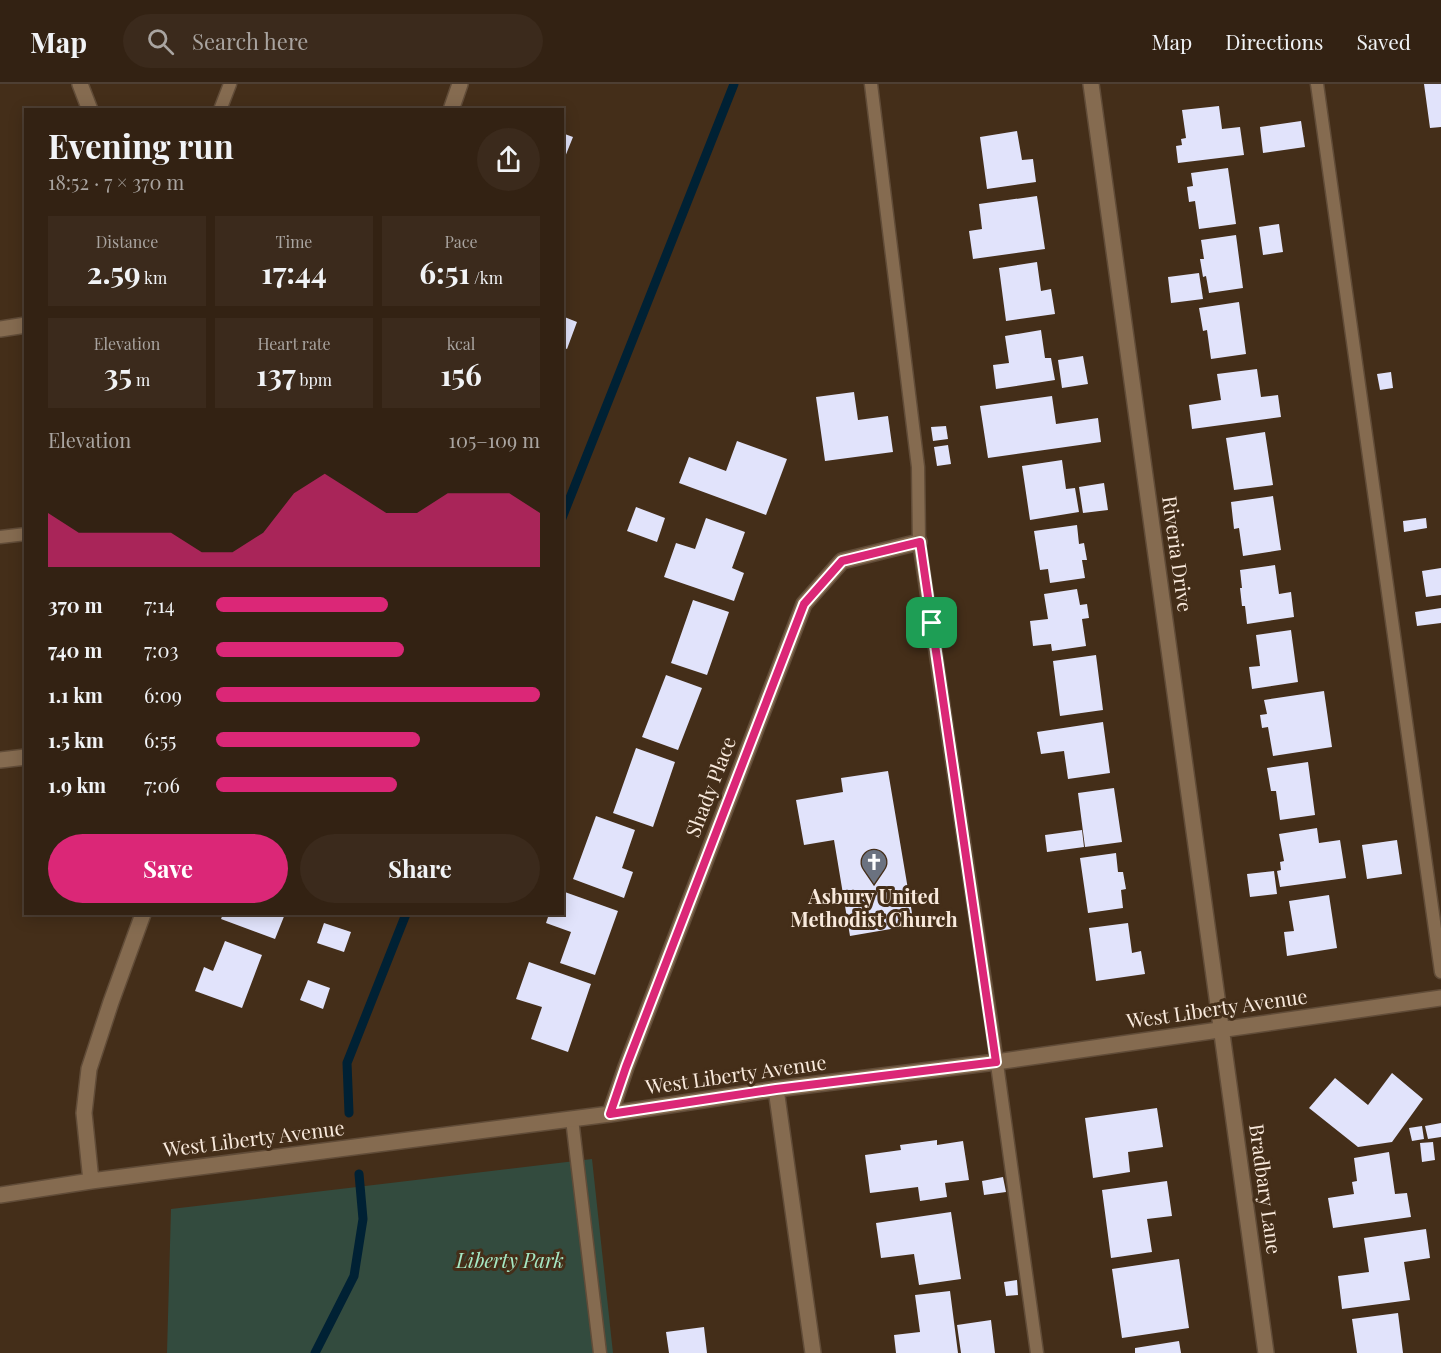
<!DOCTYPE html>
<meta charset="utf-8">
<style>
:root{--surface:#332213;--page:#3b2a1c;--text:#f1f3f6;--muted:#a9a4a0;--line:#4e3f33;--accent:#db2777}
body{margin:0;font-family:"Playfair Display",serif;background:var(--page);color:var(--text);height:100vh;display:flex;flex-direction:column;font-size:22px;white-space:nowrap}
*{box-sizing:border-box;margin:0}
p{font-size:20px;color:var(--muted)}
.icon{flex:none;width:33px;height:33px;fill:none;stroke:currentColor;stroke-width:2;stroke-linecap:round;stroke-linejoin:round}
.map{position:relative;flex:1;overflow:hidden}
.drawer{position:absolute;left:24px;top:24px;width:540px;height:807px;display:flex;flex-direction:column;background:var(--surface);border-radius:0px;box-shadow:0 3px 15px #0003,0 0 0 2px var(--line)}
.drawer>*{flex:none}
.pin{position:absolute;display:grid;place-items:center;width:51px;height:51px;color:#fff;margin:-26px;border-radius:12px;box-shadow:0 3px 9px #0006}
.round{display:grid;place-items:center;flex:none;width:63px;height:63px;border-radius:32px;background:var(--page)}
.overview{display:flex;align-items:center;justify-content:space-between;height:102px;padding:0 24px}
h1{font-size:33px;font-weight:700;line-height:45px}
.figures{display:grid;grid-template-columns:repeat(3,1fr);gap:9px;height:102px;padding:6px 24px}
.figures div{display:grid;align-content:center;border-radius:0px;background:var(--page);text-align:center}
.figures b{font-size:30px;font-weight:700}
.figures small{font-size:16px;font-weight:400}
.figures p{font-size:16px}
.chart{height:168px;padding:12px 24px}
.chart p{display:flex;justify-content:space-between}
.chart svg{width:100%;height:108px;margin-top:6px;fill:var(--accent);opacity:.7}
.cta{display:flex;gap:12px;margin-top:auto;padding:12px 24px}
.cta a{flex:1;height:69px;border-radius:36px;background:var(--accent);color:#fff;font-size:24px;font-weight:700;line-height:69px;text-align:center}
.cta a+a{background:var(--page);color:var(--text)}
ul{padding:0 24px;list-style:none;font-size:20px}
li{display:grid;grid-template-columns:96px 72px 1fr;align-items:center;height:45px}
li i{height:15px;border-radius:8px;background:var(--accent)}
header{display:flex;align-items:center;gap:36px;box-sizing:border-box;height:84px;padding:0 30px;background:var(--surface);border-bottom:2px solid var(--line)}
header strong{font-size:28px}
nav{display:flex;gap:33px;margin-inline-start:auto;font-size:21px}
.search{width:420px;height:54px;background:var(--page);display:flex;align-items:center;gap:15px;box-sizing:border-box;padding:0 21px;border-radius:33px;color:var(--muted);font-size:22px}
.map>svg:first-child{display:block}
</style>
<header>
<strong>Map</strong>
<div class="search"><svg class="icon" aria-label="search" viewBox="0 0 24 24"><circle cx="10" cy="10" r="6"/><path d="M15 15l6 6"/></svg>Search here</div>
<nav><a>Map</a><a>Directions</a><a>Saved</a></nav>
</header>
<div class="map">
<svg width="1441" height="1269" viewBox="0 0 1441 1269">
<rect width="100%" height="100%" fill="#442e19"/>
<path fill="#334b3e" d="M 592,1075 L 613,1269 L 167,1269 L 171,1125 Z"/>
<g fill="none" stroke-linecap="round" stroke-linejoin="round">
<path stroke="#002134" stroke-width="9" d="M 562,434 L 734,0
M 349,1029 L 347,979 L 406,830
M 315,1269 L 354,1192 L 363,1135 L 359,1090"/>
</g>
<path fill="#e1e3fb" d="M 1424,0 L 1441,0 L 1441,43 L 1430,44 Z
M 1219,22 L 1222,45 L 1240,43 L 1244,71 L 1178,79 L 1176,62 L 1182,61 L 1181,55 L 1186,54 L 1182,26 Z
M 1301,37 L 1305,63 L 1263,69 L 1260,43 Z
M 1017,47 L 1022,76 L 1033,75 L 1036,98 L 987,105 L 980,53 Z
M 562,49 L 573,53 L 563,78 L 562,78 Z
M 1228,84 L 1236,140 L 1199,145 L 1195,117 L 1189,118 L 1187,103 L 1193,102 L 1191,89 Z
M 1037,112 L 1045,165 L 973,175 L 969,147 L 982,145 L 979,120 Z
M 1279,140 L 1283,168 L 1263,171 L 1259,143 Z
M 1236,151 L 1243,204 L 1209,209 L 1206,192 L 1203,193 L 1200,175 L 1204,175 L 1201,156 Z
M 1037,178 L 1041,207 L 1051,205 L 1055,230 L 1006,237 L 999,184 Z
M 1199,189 L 1203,215 L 1171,219 L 1168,193 Z
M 1239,218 L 1246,270 L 1211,275 L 1207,246 L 1203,247 L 1199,224 Z
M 562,232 L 577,238 L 567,265 L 562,263 Z
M 1041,246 L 1045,274 L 1051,274 L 1055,296 L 996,305 L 993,281 L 1009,279 L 1005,252 Z
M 1083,272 L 1088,300 L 1062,304 L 1058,276 Z
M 1257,285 L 1261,313 L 1278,311 L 1281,333 L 1192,345 L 1189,321 L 1221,316 L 1217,290 Z
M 1391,288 L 1393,304 L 1380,306 L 1377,290 Z
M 854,308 L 858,336 L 888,332 L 893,368 L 825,377 L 816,313 Z
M 1052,312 L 1056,340 L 1098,334 L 1101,358 L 988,374 L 980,322 Z
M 946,342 L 948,355 L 933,357 L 931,343 Z
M 1265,348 L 1273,401 L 1234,406 L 1226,354 Z
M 737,357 L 787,375 L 766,431 L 679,399 L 689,373 L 726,387 Z
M 948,361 L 951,380 L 937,382 L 934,363 Z
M 1062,376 L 1066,405 L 1075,404 L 1079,428 L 1030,436 L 1022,382 Z
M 1104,399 L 1108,426 L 1083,429 L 1079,403 Z
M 1273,412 L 1281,466 L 1243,472 L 1239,444 L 1234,445 L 1231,418 Z
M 636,423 L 665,434 L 657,458 L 627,447 Z
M 706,434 L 745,448 L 732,484 L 744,489 L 734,517 L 664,493 L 676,459 L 695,465 Z
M 1426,434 L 1427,444 L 1404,448 L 1403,437 Z
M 1077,441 L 1079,460 L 1084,459 L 1087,476 L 1082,476 L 1085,494 L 1050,499 L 1048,485 L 1040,486 L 1034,447 Z
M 1275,481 L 1279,510 L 1291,508 L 1294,533 L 1247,540 L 1245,522 L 1242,522 L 1240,504 L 1242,504 L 1240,486 Z
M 1441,484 L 1441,511 L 1426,513 L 1422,487 Z
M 1077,505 L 1080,521 L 1087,520 L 1089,534 L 1082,535 L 1086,562 L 1052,567 L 1051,560 L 1033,562 L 1030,537 L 1048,535 L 1044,510 Z
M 693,516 L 729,528 L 707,591 L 671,579 Z
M 1441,524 L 1441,539 L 1417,542 L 1415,528 Z
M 1291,546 L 1298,598 L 1252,605 L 1249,583 L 1260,582 L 1256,551 Z
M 1096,571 L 1103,626 L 1060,632 L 1053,577 Z
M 666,591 L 702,604 L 678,666 L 642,653 Z
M 1324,607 L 1332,663 L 1273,672 L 1268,643 L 1262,644 L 1260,631 L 1267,630 L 1264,616 Z
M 1103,638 L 1110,689 L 1068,695 L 1064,667 L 1041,670 L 1037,648 Z
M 636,664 L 675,678 L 653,743 L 613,729 Z
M 1308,678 L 1315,731 L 1280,736 L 1276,707 L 1271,707 L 1267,684 Z
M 888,687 L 914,841 L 850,852 L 834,756 L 804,761 L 796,716 L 843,708 L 841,694 Z
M 1114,704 L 1122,758 L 1085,763 L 1078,709 Z
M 596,732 L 635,746 L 622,784 L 633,788 L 624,814 L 573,795 Z
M 1317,744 L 1319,759 L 1340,756 L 1346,794 L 1280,803 L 1277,787 L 1281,786 L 1280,778 L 1284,777 L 1279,750 Z
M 1082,746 L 1084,763 L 1047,768 L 1045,751 Z
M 1397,756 L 1402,790 L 1367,795 L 1362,761 Z
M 1116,769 L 1118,788 L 1123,788 L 1126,805 L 1121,806 L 1123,824 L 1088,829 L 1080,774 Z
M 1274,787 L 1277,810 L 1250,813 L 1247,790 Z
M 562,807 L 618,827 L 595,891 L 560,879 L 571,848 L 546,839 L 549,830 L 562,830 Z
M 1329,811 L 1337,864 L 1287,872 L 1284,848 L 1294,847 L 1289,817 Z
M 223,830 L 285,830 L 275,855 L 221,835 Z
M 324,839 L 351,848 L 344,868 L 317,859 Z
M 1128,839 L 1132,869 L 1141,867 L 1145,890 L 1096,897 L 1089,844 Z
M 225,857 L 262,871 L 242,924 L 195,907 L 204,883 L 213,887 Z
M 529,878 L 591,900 L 568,968 L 531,955 L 542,923 L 516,915 Z
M 308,896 L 330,904 L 323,925 L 300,916 Z
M 1392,989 L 1423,1015 L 1392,1058 L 1358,1063 L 1309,1024 L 1335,994 L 1368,1021 Z
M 1157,1024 L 1163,1063 L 1128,1068 L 1130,1088 L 1093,1094 L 1085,1034 Z
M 1441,1039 L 1441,1053 L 1428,1055 L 1425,1042 Z
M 1422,1042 L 1424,1055 L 1412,1057 L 1409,1044 Z
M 937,1056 L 937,1061 L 963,1057 L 969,1096 L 945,1099 L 947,1113 L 920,1117 L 918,1103 L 870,1109 L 865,1071 L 901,1066 L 900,1061 Z
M 1433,1058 L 1435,1076 L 1422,1078 L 1420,1059 Z
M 1389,1068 L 1395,1110 L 1407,1109 L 1411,1133 L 1333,1144 L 1328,1114 L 1354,1110 L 1352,1098 L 1357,1097 L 1354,1074 Z
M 1003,1093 L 1006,1108 L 984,1111 L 982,1097 Z
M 1167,1097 L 1172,1132 L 1147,1135 L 1152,1168 L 1111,1174 L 1102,1106 Z
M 951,1128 L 961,1195 L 919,1201 L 914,1170 L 881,1174 L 876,1139 Z
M 1426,1145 L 1430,1174 L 1404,1178 L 1410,1216 L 1342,1225 L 1338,1192 L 1369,1188 L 1364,1154 Z
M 1179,1175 L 1189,1244 L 1122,1254 L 1112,1185 Z
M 1017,1196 L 1018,1211 L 1006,1212 L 1004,1198 Z
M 950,1207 L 958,1269 L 896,1269 L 894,1251 L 920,1248 L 915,1211 Z
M 1398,1229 L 1403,1269 L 1357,1269 L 1352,1235 Z
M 991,1236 L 995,1269 L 961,1269 L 957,1241 Z
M 704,1243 L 707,1269 L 669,1269 L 666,1248 Z
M 1179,1257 L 1181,1269 L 1135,1269 L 1135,1264 Z"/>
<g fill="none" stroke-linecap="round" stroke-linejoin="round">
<g stroke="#614c38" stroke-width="15">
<path id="lane" d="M 871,0 L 918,383 L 919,458 L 992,944 L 1037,1269
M 1317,0 L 1441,888
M 220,26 L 230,0
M 0,453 L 26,450
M 572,1035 L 600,1269"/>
</g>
<g stroke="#614c38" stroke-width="18">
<path id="street" d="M 80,0 L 90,26
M 1091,0 L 1266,1269
M 451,26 L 460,0
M 0,245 L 26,241
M 0,676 L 26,673
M 776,1005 L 813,1269
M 610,1030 L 626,983 L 804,520 L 842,477 L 919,458
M 91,1097 L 84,1029 L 89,985 L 111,918 L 143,830
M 0,1111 L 91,1097 L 610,1030 L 776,1005 L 996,978 L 1441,914"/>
</g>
<use href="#lane" stroke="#856b50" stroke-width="12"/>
<use href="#street" stroke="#856b50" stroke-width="15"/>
</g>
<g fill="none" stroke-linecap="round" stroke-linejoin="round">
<g stroke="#fff" stroke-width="12">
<path id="route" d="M 920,458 L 996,978 L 776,1005 L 610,1030 L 626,983 L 804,520 L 842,477 Z"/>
</g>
<use href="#route" stroke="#db2777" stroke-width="8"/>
</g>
<defs>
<g id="church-pin" transform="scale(1.35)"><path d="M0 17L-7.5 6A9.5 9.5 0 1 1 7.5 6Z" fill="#6b7280" stroke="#442e19"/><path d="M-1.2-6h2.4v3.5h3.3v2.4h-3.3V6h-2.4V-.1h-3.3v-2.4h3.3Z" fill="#fff"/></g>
</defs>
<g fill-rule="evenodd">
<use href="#church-pin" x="874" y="778"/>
</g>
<g text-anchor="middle" stroke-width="6" stroke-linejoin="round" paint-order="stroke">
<g font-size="20" fill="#f8e9dc" stroke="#442e19">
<text transform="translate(1177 470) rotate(82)" y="7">Riveria Drive</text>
<text transform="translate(711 703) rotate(-69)" y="7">Shady Place</text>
<text transform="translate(1217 925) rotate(-8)" y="7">West Liberty Avenue</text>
<text transform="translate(736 991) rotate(-8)" y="7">West Liberty Avenue</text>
<text transform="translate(254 1055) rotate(-7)" y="7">West Liberty Avenue</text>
<text transform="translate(1265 1105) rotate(82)" y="7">Bradbary Lane</text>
</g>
<g font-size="20" font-weight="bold" fill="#f8e9dc" stroke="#442e19">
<text x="874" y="820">Asbury United<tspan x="874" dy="23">Methodist Church</tspan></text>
</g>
<g font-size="20" font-style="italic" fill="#a6e9c5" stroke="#442e19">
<text x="510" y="1184">Liberty Park</text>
</g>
</g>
</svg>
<div class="pin" style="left:932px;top:539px;background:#1e9e55"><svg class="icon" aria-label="arrive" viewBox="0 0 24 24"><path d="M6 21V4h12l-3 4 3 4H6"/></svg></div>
<section class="drawer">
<div class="overview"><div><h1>Evening run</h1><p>18:52 · 7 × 370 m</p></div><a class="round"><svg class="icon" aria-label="share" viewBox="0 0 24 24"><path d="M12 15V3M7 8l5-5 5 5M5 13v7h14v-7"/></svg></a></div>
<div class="figures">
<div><p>Distance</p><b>2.59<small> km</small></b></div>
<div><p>Time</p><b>17:44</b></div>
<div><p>Pace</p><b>6:51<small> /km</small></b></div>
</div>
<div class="figures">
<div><p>Elevation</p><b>35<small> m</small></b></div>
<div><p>Heart rate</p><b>137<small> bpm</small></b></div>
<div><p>kcal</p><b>156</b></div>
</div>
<div class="chart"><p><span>Elevation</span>105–109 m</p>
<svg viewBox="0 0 160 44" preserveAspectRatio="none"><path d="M0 44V22L10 30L20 30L30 30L40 30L50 38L60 38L70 30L80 14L90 6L100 14L110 22L120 22L130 14L140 14L150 14L160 22V44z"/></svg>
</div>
<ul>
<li><b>370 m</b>7:14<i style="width:53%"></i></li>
<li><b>740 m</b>7:03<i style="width:58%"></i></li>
<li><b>1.1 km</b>6:09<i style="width:100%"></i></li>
<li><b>1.5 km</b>6:55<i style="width:63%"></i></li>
<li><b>1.9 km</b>7:06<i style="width:56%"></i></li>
</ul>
<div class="cta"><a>Save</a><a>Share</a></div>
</section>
</div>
